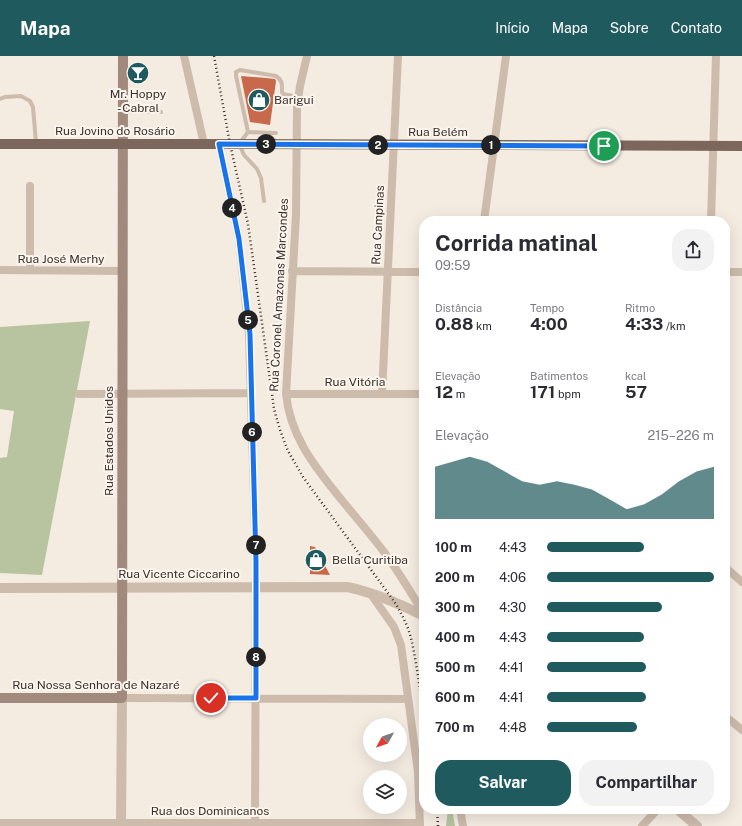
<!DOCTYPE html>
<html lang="pt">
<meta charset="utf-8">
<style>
:root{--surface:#fff;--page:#f2f2f3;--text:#2b2b33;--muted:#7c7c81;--accent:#1f5a5e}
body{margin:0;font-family:"Public Sans",sans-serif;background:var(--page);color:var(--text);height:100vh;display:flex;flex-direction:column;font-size:15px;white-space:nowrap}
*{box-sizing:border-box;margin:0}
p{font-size:13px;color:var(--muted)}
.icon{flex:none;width:22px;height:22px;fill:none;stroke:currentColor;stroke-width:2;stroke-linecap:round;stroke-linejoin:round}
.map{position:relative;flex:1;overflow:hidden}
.side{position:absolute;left:419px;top:160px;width:311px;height:598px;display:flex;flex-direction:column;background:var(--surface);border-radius:16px;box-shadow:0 4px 16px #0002}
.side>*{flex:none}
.needle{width:26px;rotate:230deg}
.buttons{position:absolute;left:363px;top:662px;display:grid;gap:8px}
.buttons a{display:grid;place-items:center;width:44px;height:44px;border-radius:50%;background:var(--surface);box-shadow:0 4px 16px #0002;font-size:20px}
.pin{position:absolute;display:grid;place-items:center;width:34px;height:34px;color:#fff;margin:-17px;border:2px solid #fff;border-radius:50%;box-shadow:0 1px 4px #0007}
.km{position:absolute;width:20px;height:20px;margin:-10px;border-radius:50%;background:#222;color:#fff;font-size:11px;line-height:20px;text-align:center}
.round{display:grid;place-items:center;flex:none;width:42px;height:42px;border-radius:16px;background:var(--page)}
.head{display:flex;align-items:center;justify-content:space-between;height:68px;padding:0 16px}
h1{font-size:22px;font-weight:700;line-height:30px}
.figures{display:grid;grid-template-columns:repeat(3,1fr);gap:6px;height:68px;padding:4px 16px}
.figures div{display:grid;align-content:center}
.figures b{font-size:17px;font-weight:700}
.figures small{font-size:11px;font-weight:400}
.figures p{font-size:11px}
.chart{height:112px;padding:8px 16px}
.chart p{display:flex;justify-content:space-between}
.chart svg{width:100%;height:72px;margin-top:4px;fill:var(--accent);opacity:.7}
.button{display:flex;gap:8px;margin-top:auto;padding:8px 16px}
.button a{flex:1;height:46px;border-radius:16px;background:var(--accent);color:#fff;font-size:16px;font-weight:700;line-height:46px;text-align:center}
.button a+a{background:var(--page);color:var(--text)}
ul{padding:0 16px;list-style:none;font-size:13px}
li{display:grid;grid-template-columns:64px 48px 1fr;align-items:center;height:30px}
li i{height:10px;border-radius:5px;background:var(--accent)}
header{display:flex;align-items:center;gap:24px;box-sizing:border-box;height:56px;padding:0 20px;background:var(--accent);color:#fff}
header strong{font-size:19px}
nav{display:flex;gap:22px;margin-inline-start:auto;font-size:14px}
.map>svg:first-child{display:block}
</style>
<header>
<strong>Mapa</strong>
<nav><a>Início</a><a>Mapa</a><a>Sobre</a><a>Contato</a></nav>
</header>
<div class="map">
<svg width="742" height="770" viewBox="0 0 742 770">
<rect width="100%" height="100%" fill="#f4ebe1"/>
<path fill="#b8c4a0" d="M 90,265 L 42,519 L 0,517 L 0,402 L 7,401 L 14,355 L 0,353 L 0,271 Z
M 448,753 L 452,753 L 455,770 L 446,770 Z"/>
<path fill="#c8694b" d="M 241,20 L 266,22 L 275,23 L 276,25 L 270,69 L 250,66 Z
M 310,490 L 315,491 L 330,519 L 310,518 Z"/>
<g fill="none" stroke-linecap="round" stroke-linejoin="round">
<path stroke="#cdbbac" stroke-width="4" d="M 0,43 L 5,41 L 21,40 L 30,45 L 33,51 L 36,87
M 123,55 L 161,56
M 248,76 L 236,20 L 236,16 L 240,14 L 276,20 C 283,25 282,28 282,36 L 283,38 L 298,41
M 248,76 L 239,88 L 244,99 L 257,113 L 261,122 L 264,145
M 248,76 L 276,77
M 268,77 L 270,80 L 277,87"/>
<path stroke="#cdbbac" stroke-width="8" d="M 184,0 L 204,88
M 307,0 L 300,30 L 297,51 L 296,159 L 286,338 C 290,378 312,407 336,437 C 352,457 369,476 384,496 C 399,516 411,537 424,558
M 219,88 L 239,183 L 249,278 L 256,506 L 255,770
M 484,165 L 506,0
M 711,165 L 716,0
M 0,214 L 122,215
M 30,214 L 30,130
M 292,215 L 424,216
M 725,216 L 742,216
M 79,338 L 251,337
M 286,338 L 424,338
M 382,338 L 398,0
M 725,511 L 742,526
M 370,537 L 394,571 L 401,589 L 418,716 L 420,770
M 122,642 L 408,643
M 725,660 L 742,674
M 460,753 L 463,770
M 0,767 L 420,767
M 642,770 L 658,753"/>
<path stroke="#cdbbac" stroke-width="10" d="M 0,532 L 347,531 C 372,536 402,549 424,560
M 677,753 L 697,770
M 121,770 L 122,642"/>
<path stroke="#a18a7d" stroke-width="10" d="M 0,642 L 122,642 L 123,0"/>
<path stroke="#7d675c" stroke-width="10" d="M 0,88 L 230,88 L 742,90"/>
<path stroke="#3b302b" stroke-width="2.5" stroke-dasharray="1 3" stroke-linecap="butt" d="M 214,0 L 230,88 L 248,168 L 272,338 L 274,353 L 280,374 L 288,395 L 303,421 L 396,548 C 402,559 408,570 411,582 C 417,608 420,635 424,662
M 437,753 L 438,770"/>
</g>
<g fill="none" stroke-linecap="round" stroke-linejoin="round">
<g stroke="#fff" stroke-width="8">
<path id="route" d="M 211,642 L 256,642 L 256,506 L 250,278 L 239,183 L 219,88 L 604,90"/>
</g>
<use href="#route" stroke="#1a73e8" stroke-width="5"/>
</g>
<defs>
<g id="bar-disc" transform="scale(1.15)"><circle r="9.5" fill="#1f5a5e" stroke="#fbf5ee"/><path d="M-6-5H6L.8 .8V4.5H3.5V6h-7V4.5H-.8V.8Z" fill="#fff"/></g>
<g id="shop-disc" transform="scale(1.15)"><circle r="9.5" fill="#1f5a5e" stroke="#fbf5ee"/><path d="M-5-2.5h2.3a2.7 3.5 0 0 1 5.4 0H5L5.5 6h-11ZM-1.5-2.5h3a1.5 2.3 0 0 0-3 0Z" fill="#fff"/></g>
</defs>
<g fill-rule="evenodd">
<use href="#bar-disc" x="138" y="17"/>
<use href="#shop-disc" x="259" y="44"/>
<use href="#shop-disc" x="316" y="504"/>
</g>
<g text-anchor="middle" stroke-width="4" stroke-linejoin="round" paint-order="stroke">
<g font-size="12" fill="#3b302b" stroke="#fbf5ee" text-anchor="start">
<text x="138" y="42" text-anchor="middle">Mr. Hoppy<tspan x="138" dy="14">- Cabral</tspan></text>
<text x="274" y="48">Barigui</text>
<text x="332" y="508">Bella Curitiba</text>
</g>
<g font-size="12" fill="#3b302b" stroke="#fbf5ee">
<text x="115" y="79">Rua Jovino do Rosário</text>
<text x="438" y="80">Rua Belém</text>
<text transform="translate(378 169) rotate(-87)" y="4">Rua Campinas</text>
<text x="61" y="207">Rua José Merhy</text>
<text transform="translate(279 239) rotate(-87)" y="4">Rua Coronel Amazonas Marcondes</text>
<text x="355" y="330">Rua Vitória</text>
<text transform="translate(109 385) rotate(-90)" y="4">Rua Estados Unidos</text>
<text x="179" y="522">Rua Vicente Ciccarino</text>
<text x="96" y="633">Rua Nossa Senhora de Nazaré</text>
<text x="210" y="759">Rua dos Dominicanos</text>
</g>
</g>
</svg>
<div class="buttons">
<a><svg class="needle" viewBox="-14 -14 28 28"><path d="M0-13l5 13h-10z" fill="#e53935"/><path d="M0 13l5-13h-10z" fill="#7c7c81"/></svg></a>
<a><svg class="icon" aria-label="layers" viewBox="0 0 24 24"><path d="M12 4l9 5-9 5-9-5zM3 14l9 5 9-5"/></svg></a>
</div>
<div class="pin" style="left:604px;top:90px;background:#1e9e55"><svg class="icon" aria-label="arrive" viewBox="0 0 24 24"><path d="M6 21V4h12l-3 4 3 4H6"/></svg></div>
<div class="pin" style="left:211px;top:642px;background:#d93025"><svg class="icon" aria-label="check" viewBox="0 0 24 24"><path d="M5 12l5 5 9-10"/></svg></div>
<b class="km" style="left:491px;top:89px">1</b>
<b class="km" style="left:378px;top:89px">2</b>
<b class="km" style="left:266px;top:88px">3</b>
<b class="km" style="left:232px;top:152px">4</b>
<b class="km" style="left:248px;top:264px">5</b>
<b class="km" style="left:252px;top:376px">6</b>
<b class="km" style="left:256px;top:489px">7</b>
<b class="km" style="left:256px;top:601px">8</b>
<section class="side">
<div class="head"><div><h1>Corrida matinal</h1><p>09:59</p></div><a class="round"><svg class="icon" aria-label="share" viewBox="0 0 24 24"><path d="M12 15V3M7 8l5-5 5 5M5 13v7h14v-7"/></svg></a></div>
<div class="figures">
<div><p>Distância</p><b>0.88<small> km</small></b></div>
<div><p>Tempo</p><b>4:00</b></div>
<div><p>Ritmo</p><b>4:33<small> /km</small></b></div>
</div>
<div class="figures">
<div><p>Elevação</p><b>12<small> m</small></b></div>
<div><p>Batimentos</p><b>171<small> bpm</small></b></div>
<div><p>kcal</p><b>57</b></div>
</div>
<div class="chart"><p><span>Elevação</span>215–226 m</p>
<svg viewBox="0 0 160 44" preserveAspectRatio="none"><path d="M0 44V12L10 9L20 6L30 9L40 15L50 21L60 23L70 21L80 23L90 26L100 32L110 38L120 35L130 29L140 21L150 15L160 12V44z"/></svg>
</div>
<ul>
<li><b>100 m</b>4:43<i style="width:58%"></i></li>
<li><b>200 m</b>4:06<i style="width:100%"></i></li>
<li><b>300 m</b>4:30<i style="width:69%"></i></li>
<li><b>400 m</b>4:43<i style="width:58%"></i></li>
<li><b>500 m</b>4:41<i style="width:59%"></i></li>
<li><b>600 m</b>4:41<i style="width:59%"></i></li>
<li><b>700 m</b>4:48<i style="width:54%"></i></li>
</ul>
<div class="button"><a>Salvar</a><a>Compartilhar</a></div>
</section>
</div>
